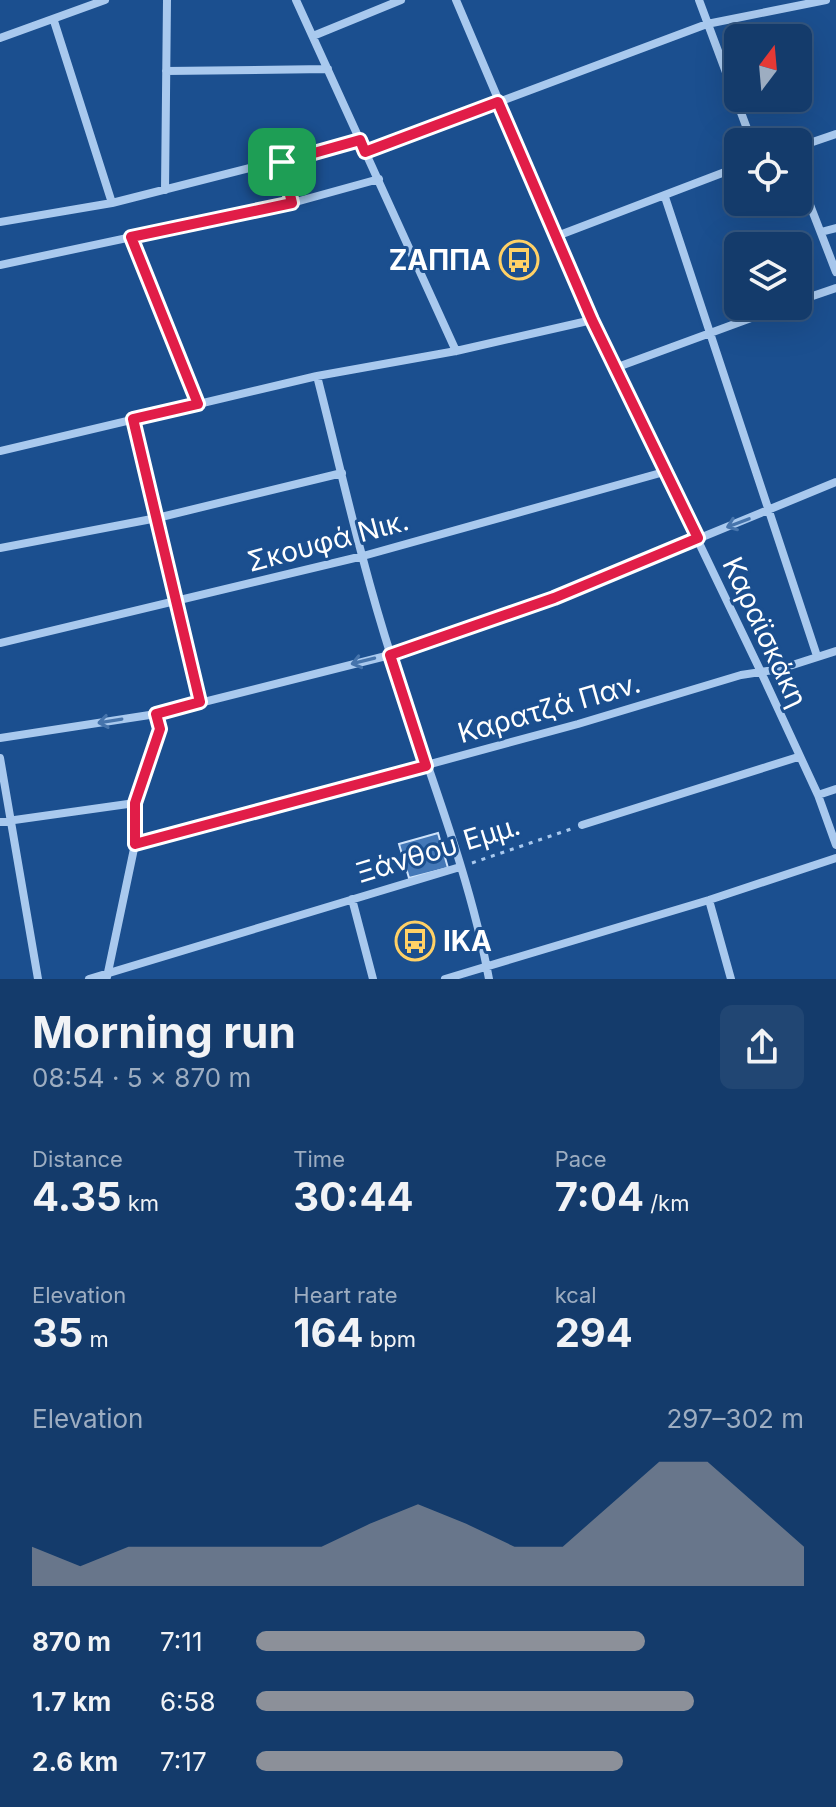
<!DOCTYPE html>
<meta charset="utf-8">
<style>
:root{--surface:#143b6b;--page:#214673;--text:#f1f3f6;--muted:#9dadc1;--line:#33557e;--accent:#8c9099}
body{margin:0;font-family:Inter,sans-serif;background:var(--page);color:var(--text);height:100vh;display:flex;flex-direction:column;font-size:30px;white-space:nowrap}
*{box-sizing:border-box;margin:0}
p{font-size:26px;color:var(--muted)}
.icon{flex:none;width:44px;height:44px;fill:none;stroke:currentColor;stroke-width:2;stroke-linecap:round;stroke-linejoin:round}
.map{position:relative;height:979px;overflow:hidden}
.sheet{display:flex;flex-direction:column;background:var(--surface);flex:1}
.sheet>*{flex:none}
.needle{width:52px;rotate:16deg}
.tools{position:absolute;left:724px;top:24px;display:grid;gap:16px}
.tools a{display:grid;place-items:center;width:88px;height:88px;border-radius:12px;background:var(--surface);box-shadow:0 8px 32px #0002,0 0 0 2px var(--line);font-size:40px}
.pin{position:absolute;display:grid;place-items:center;width:68px;height:68px;color:#fff;margin:-34px;border-radius:16px;box-shadow:0 4px 12px #0006}
.round{display:grid;place-items:center;flex:none;width:84px;height:84px;border-radius:12px;background:var(--page)}
.head{display:flex;align-items:center;justify-content:space-between;height:136px;padding:0 32px}
h1{font-size:44px;font-weight:700;line-height:60px}
.metrics{display:grid;grid-template-columns:repeat(3,1fr);gap:12px;height:136px;padding:8px 32px}
.metrics div{display:grid;align-content:center}
.metrics b{font-size:40px;font-weight:700}
.metrics small{font-size:22px;font-weight:400}
.metrics p{font-size:22px}
.chart{height:224px;padding:16px 32px}
.chart p{display:flex;justify-content:space-between}
.chart svg{width:100%;height:144px;margin-top:8px;fill:var(--accent);opacity:.7}
ul{padding:0 32px;list-style:none;font-size:26px}
li{display:grid;grid-template-columns:128px 96px 1fr;align-items:center;height:60px}
li i{height:20px;border-radius:10px;background:var(--accent)}
.map>svg:first-child{display:block}
</style>
<div class="map">
<svg width="836" height="979" viewBox="0 0 836 979">
<rect width="100%" height="100%" fill="#1b4f8f"/>
<path fill="#4478b7" stroke="#cfe3fa" stroke-width="2" d="M 438,833 L 448,868 L 409,878 L 399,844 Z"/>
<g fill="none" stroke-linecap="round" stroke-linejoin="round">
<path stroke="#a9c9ee" stroke-width="3" stroke-dasharray="4 6" stroke-linecap="butt" d="M 472,863 L 571,829"/>
<path stroke="#a9c9ee" stroke-width="8" d="M 296,0 L 456,351
M 456,0 L 592,320 L 761,672 L 818,795 L 836,845
M 699,0 L 752,142
M 54,21 L 112,203
M 313,36 L 401,0
M 0,38 L 105,0
M 166,71 L 328,69
M 798,147 L 836,134
M 365,152 L 707,24 L 826,0
M 282,162 L 292,203
M 798,174 L 836,272
M 165,190 L 167,0
M 665,197 L 817,656
M 0,222 L 112,203 L 360,140
M 821,232 L 836,228
M 557,236 L 738,167
M 131,237 L 198,404
M 0,265 L 292,203 L 379,179
M 798,301 L 836,288
M 615,368 L 784,306
M 317,376 C 341,470 362,566 392,659 C 425,764 469,870 489,979
M 133,419 L 200,702
M 0,451 L 317,376 L 456,351 L 592,320
M 0,548 L 157,518 L 342,473
M 0,643 L 363,556 L 664,472
M 0,738 L 156,714 L 390,655 L 554,598 L 836,482
M 0,758 L 38,979
M 818,795 L 836,789
M 0,822 L 135,803
M 582,825 L 798,757
M 135,844 L 578,724 L 741,675 L 780,669 L 836,651
M 352,899 L 373,979
M 709,900 L 731,979
M 107,977 L 135,844 L 135,803 L 141,780 L 160,729 L 156,714
M 89,979 L 460,867
M 445,979 L 709,900 L 836,858"/>
</g>
<defs><path id="oneway-shaft" d="M-6 0H5M1.5-3L5.5 0L1.5 3" fill="none" stroke-width="1.6" stroke-linecap="round" stroke-linejoin="round" transform="scale(2)"/></defs>
<g stroke="#4674ac">
<use href="#oneway-shaft" transform="translate(738 523) rotate(159)"/>
<use href="#oneway-shaft" transform="translate(363 661) rotate(166)"/>
<use href="#oneway-shaft" transform="translate(110 721) rotate(171)"/>
</g>
<g fill="none" stroke-linecap="round" stroke-linejoin="round">
<g stroke="#fff" stroke-width="16">
<path id="route" d="M 498,102 L 592,320 L 698,538 L 554,598 L 390,655 L 426,766 L 135,844 L 135,803 L 160,729 L 156,714 L 200,702 L 133,419 L 198,404 L 131,237 L 292,203 L 282,162 L 360,140 L 365,152 Z"/>
</g>
<use href="#route" stroke="#e11d48" stroke-width="10"/>
</g>
<defs>
<g id="bus-ring" transform="scale(2)"><circle r="9.5" fill="#1b4f8f" stroke="#ffd166" stroke-width="1.5"/><path d="M-5-6H5V4H4V6H2V4H-2V6H-4V4H-5ZM-3.5-4V0h7V-4ZM-3.5 1.2v1.5H-2V1.2ZM2 1.2v1.5H3.5V1.2Z" fill="#ffd166"/></g>
</defs>
<g fill-rule="evenodd">
<use href="#bus-ring" x="519" y="260"/>
<use href="#bus-ring" x="415" y="941"/>
</g>
<g text-anchor="middle" stroke-width="6" stroke-linejoin="round" paint-order="stroke">
<g font-size="28" font-weight="bold" fill="#fff" stroke="#1b4f8f" text-anchor="end">
<text x="491" y="270">ΖΑΠΠΑ</text>
<text x="443" y="951" text-anchor="start">ΙΚΑ</text>
</g>
<g font-size="28" fill="#fff" stroke="#1b4f8f">
<text transform="translate(328 541) rotate(-15)" y="10">Σκουφά Νικ.</text>
<text transform="translate(765 632) rotate(65)" y="10">Καραϊσκάκη</text>
<text transform="translate(549 708) rotate(-16)" y="10">Καρατζά Παν.</text>
<text transform="translate(438 849) rotate(-17)" y="10">Ξάνθου Εμμ.</text>
</g>
</g>
</svg>
<div class="tools">
<a><svg class="needle" viewBox="-14 -14 28 28"><path d="M0-13l5 13h-10z" fill="#e53935"/><path d="M0 13l5-13h-10z" fill="#9dadc1"/></svg></a>
<a><svg class="icon" aria-label="locate" viewBox="0 0 24 24"><circle cx="12" cy="12" r="6"/><path d="M12 2v4M12 18v4M2 12h4M18 12h4"/></svg></a>
<a><svg class="icon" aria-label="layers" viewBox="0 0 24 24"><path d="M12 4l9 5-9 5-9-5zM3 14l9 5 9-5"/></svg></a>
</div>
<div class="pin" style="left:282px;top:162px;background:#1e9e55"><svg class="icon" aria-label="arrive" viewBox="0 0 24 24"><path d="M6 21V4h12l-3 4 3 4H6"/></svg></div>
</div>
<section class="sheet">
<div class="head"><div><h1>Morning run</h1><p>08:54 · 5 × 870 m</p></div><a class="round"><svg class="icon" aria-label="share" viewBox="0 0 24 24"><path d="M12 15V3M7 8l5-5 5 5M5 13v7h14v-7"/></svg></a></div>
<div class="metrics">
<div><p>Distance</p><b>4.35<small> km</small></b></div>
<div><p>Time</p><b>30:44</b></div>
<div><p>Pace</p><b>7:04<small> /km</small></b></div>
</div>
<div class="metrics">
<div><p>Elevation</p><b>35<small> m</small></b></div>
<div><p>Heart rate</p><b>164<small> bpm</small></b></div>
<div><p>kcal</p><b>294</b></div>
</div>
<div class="chart"><p><span>Elevation</span>297–302 m</p>
<svg viewBox="0 0 160 44" preserveAspectRatio="none"><path d="M0 44V32L10 38L20 32L30 32L40 32L50 32L60 32L70 25L80 19L90 25L100 32L110 32L120 19L130 6L140 6L150 19L160 32V44z"/></svg>
</div>
<ul>
<li><b>870 m</b>7:11<i style="width:71%"></i></li>
<li><b>1.7 km</b>6:58<i style="width:80%"></i></li>
<li><b>2.6 km</b>7:17<i style="width:67%"></i></li>
</ul>
</section>
